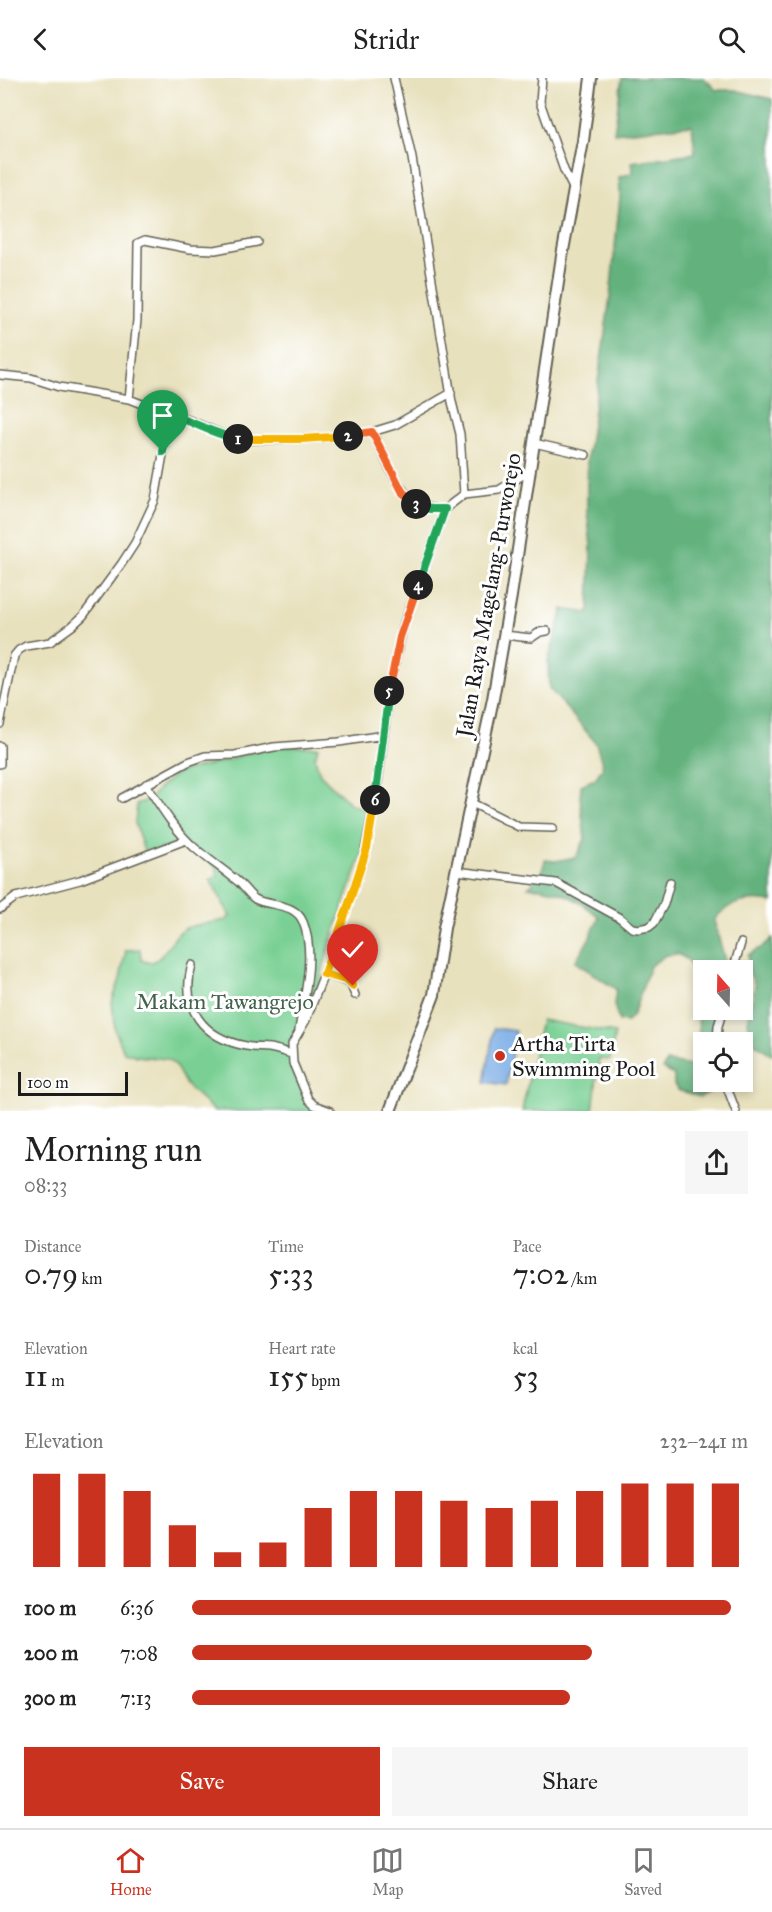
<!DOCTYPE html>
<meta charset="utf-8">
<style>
:root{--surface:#fff;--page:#f6f6f6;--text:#222;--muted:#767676;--line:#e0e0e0;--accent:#c8321e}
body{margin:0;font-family:"IM FELL Great Primer",serif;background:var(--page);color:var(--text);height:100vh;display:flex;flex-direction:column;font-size:22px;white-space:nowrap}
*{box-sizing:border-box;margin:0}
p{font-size:20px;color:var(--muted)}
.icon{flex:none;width:33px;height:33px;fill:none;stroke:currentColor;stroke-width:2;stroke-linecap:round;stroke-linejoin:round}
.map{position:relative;height:1033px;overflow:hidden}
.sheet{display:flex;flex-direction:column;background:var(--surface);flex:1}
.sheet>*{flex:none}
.needle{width:39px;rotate:340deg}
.buttons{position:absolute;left:693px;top:882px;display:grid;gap:12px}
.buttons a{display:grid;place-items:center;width:60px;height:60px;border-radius:0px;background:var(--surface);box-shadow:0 3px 9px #0003;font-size:30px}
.scale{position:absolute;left:18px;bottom:15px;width:110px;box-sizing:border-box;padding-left:6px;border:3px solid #1c1c1c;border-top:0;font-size:16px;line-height:21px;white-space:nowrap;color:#1c1c1c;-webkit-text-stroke:4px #fff;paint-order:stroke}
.pin{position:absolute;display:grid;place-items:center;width:51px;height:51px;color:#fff;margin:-62px -26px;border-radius:50% 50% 50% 0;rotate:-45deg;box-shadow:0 0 6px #0007}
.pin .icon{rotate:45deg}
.km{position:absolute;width:30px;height:30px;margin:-15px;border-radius:50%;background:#222;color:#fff;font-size:16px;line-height:30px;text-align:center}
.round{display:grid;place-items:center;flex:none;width:63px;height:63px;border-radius:0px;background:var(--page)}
.overview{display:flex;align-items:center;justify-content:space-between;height:102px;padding:0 24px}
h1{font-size:33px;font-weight:600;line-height:45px}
.stats{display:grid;grid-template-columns:repeat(3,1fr);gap:9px;height:102px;padding:6px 24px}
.stats div{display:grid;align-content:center}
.stats b{font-size:30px;font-weight:600}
.stats small{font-size:16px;font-weight:400}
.stats p{font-size:16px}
.chart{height:168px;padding:12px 24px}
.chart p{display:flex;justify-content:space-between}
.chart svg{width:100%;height:108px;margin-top:6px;stroke:var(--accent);stroke-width:6}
.cta{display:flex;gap:12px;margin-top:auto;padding:12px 24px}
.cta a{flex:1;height:69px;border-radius:0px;background:var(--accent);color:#fff;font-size:24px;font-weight:600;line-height:69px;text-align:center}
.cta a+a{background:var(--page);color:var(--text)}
ul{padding:0 24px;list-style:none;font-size:20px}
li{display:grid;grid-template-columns:96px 72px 1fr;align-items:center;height:45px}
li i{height:15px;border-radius:8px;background:var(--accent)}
header{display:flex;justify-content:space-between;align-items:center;height:78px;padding:0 24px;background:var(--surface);font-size:27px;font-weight:600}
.dock{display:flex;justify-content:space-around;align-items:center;height:84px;border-top:2px solid var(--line);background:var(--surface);font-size:16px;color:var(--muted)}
.dock a{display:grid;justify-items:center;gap:3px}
.dock .on{color:var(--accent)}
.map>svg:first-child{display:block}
</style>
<header><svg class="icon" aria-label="back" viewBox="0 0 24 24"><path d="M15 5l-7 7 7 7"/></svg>Stridr<svg class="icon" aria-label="search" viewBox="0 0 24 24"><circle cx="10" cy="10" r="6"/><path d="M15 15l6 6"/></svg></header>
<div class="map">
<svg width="772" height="1033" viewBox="0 0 772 1033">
<rect width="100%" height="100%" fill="#fff"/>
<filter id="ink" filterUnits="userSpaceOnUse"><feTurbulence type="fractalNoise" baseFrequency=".0167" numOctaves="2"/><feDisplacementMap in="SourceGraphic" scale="12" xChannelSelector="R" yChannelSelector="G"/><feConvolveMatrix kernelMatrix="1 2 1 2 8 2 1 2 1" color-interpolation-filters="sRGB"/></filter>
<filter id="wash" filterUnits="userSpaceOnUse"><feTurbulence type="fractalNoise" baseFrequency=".008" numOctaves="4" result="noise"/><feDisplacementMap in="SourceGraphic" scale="24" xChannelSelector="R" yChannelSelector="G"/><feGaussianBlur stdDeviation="1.35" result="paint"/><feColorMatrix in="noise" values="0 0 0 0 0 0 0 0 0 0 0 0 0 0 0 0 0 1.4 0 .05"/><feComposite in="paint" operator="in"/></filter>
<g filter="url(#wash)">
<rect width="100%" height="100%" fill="#e8e1bd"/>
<path fill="#7ad094" stroke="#4b7658" stroke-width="1.5" d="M 271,668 L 318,669 L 315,680 L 320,696 L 349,725 L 364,731 L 370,739 L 364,771 L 329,869 L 318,909 L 296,953 L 293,978 L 305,1016 L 321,1033 L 214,1033 L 186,1007 L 175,987 L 167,981 L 137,978 L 124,974 L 115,952 L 112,924 L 120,901 L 126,872 L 140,871 L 141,882 C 162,893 169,859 184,851 C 194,846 214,845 226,842 L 230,838 L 210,801 L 217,798 L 217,790 L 191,769 L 182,765 L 145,776 L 135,745 L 137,726 L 150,721 L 158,711 L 177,695 L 217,685 Z
M 541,942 L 615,955 L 610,982 L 599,981 L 593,1033 L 522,1033 Z"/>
<path fill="#63b27e" stroke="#40674d" stroke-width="1.5" d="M 622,0 L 704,0 L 716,12 L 735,12 L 772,21 L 772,824 C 749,820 729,823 714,842 L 725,883 L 724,892 L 704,892 L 704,932 L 718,932 L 713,964 L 704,964 L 704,1004 L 719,1004 L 720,1005 L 710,1014 L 700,1019 L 678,1012 L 674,1007 L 674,997 L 663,991 L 666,984 L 669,984 L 701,990 L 696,903 L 688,882 L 678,876 L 666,877 L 650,888 L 633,937 L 627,944 L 619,943 L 614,927 L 616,911 L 575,884 L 589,861 L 599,839 C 578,820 557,810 528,809 L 541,797 L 545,782 L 555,783 L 576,779 L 585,761 L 580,720 L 581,707 L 595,701 L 603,689 L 596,665 L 549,610 L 548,583 L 563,531 L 589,535 L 591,468 L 587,433 L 587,381 L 610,219 L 620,119 L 619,99 L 633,95 L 632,84 L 695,75 L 692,47 L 614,55 Z
M 772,860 L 772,977 L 752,963 L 748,944 L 755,907 L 748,892 L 748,877 L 764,868 Z"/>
<path fill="#79ace5" stroke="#4a6480" stroke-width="1.5" d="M 494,950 L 516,953 L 506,1007 L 485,1004 Z"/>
</g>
<g filter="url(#ink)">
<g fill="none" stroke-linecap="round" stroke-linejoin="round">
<g stroke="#636154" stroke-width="10">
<path id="minor" d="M 542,0 L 540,24 L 564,92 L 573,110
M 0,297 L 31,300 L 59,309 L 129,321 L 170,337 L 189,342 L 229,359 L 245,362 L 302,361 L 355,358 L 372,354 L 395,347 L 451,315
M 129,321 L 137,242 L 138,165 L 145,162 L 190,171 L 215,172 L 257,164
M 372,354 C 389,386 401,434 445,431
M 534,365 L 586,377
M 464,416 L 499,412 L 531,392
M 504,557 L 531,560 L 540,554 L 547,553
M 0,646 L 14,578 L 19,572 L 26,568 L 50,564 L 72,548 L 83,538 L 122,485 L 135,465 L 155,422 L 170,337
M 0,668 L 0,686
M 146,706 C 161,729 175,753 196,771 C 209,782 223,791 236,802 C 243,807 248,816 255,821 C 270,829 295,824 303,844 C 316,875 304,920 299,952
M 122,720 L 188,684 L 205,678 L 235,677 L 274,669 L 339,664 L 384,657
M 470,724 L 519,749 L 553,750
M 456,793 L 556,805 L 620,840 L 632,850 L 638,851 L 649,849 L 654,845 L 664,826 L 670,804
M 0,831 L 16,819 L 80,802 L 186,762
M 192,887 C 180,930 203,960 246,968 C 253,970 261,969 269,970 C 277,971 284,974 292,976
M 733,892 L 741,865
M 324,896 L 350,905 L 355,917
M 717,964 L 718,948 L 723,932
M 725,1004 L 736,1033
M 330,1033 L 314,1027 L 308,1021 L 293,985 L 292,966 L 306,942 L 324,896 L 363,783 L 378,705 L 390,608 L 404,545 L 445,431 L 464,416 L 460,356 L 452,324 L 412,80 L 394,0"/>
</g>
<g stroke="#636154" stroke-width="14">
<path id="primary" d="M 390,1033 L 434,917 L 444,850 L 493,621 L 511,518 L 562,178 L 583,63 L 591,0"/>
</g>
<use href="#minor" stroke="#fff" stroke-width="7"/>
<use href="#primary" stroke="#fff" stroke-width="10"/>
</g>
</g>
<g fill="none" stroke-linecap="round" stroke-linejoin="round" filter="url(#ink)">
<g stroke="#fff" stroke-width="12">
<path id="split-1" d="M 163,374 L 170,337 C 193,343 215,357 238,361"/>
</g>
<g stroke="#fff" stroke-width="12">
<path id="split-2" d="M 238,361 L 302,361 L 348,358"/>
</g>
<g stroke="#fff" stroke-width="12">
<path id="split-3" d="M 348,358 L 372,354 L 402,413 L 416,426"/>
</g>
<g stroke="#fff" stroke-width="12">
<path id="split-4" d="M 416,426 L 430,431 L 445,431 L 418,507"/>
</g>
<g stroke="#fff" stroke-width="12">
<path id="split-5" d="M 389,613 L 400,559 L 418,507"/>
</g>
<g stroke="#fff" stroke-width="12">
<path id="split-6" d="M 375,722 L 389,613"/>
</g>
<g stroke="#fff" stroke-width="12">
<path id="split-7" d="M 348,828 L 367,770 L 375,722"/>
</g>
<g stroke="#fff" stroke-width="12">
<path id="split-8" d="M 348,828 L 324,896 L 348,903 L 353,908"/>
</g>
<use href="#split-1" stroke="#22a559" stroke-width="8"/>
<use href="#split-2" stroke="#f5b400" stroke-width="8"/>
<use href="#split-3" stroke="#f0652b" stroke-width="8"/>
<use href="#split-4" stroke="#22a559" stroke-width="8"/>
<use href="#split-5" stroke="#f0652b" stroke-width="8"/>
<use href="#split-6" stroke="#22a559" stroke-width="8"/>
<use href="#split-7" stroke="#f5b400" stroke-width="8"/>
<use href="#split-8" stroke="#f5b400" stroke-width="8"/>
</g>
<circle fill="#c8321e" stroke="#fff" stroke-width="2" cx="500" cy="978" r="6"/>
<g text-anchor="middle" stroke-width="6" stroke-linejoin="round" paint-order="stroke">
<g font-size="22" fill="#1c1c1c" stroke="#fff">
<text transform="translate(488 517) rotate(-80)" y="8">Jalan Raya Magelang-Purworejo</text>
</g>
<g font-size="22" fill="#42644c" stroke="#fff">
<text x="225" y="931">Makam Tawangrejo</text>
</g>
<g font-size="22" fill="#1c1c1c" stroke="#fff" text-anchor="start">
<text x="512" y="973">Artha Tirta<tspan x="512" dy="25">Swimming Pool</tspan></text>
</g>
</g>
</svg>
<div class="buttons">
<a><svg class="needle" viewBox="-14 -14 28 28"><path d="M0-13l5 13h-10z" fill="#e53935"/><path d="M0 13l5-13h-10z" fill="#767676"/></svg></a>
<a><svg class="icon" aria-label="locate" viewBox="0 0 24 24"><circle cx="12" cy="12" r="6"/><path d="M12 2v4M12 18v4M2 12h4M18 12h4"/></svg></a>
</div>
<div class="scale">100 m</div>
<div class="pin" style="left:163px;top:374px;background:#1e9e55"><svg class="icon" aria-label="arrive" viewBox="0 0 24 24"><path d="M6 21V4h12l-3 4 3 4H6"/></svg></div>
<div class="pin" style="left:353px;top:908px;background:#d93025"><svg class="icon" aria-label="check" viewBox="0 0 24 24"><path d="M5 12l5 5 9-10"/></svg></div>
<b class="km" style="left:238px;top:361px">1</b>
<b class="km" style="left:348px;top:358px">2</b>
<b class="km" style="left:416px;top:426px">3</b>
<b class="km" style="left:418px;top:507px">4</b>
<b class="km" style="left:389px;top:613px">5</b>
<b class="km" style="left:375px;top:722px">6</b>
</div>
<section class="sheet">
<div class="overview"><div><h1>Morning run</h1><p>08:33</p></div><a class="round"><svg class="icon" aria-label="share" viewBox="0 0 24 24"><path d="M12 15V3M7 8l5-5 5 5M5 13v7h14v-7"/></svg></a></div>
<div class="stats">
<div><p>Distance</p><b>0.79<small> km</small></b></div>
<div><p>Time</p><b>5:33</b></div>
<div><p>Pace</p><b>7:02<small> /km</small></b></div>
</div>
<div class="stats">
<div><p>Elevation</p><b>11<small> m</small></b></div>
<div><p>Heart rate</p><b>155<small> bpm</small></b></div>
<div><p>kcal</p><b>53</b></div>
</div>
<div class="chart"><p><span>Elevation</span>232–241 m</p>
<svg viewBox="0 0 160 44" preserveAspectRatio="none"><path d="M5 44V6M15 44V6M25 44V13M35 44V27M45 44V38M55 44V34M65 44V20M75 44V13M85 44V13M95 44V17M105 44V20M115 44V17M125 44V13M135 44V10M145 44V10M155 44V10"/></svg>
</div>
<ul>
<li><b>100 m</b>6:36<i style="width:97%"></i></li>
<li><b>200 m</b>7:08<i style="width:72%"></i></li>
<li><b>300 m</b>7:13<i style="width:68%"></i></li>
</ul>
<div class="cta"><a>Save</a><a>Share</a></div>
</section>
<nav class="dock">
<a class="on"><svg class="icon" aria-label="home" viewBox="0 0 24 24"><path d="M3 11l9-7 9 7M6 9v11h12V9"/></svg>Home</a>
<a><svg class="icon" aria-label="map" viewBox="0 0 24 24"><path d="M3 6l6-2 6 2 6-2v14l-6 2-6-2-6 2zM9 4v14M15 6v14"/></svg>Map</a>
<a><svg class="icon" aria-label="saved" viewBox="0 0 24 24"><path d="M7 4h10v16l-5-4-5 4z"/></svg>Saved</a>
</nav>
